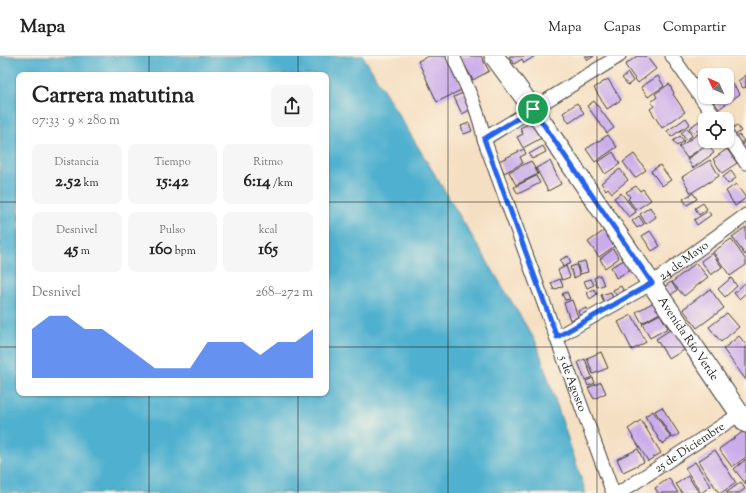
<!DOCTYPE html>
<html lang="es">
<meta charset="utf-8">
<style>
:root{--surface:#fff;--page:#f6f6f6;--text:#222;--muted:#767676;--line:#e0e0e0;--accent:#2563eb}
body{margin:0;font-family:"Sorts Mill Goudy",serif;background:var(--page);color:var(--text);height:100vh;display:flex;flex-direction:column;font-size:15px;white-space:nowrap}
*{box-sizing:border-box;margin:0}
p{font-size:13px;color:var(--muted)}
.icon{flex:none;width:22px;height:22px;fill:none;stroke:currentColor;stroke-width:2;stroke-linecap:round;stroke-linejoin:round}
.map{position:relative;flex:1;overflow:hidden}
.side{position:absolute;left:16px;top:16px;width:313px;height:324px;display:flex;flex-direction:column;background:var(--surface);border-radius:8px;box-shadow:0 1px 3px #0004}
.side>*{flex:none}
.needle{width:26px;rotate:314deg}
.tools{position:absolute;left:698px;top:12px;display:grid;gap:8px}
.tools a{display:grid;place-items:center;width:36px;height:36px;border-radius:8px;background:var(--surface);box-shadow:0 1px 3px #0004;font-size:20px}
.pin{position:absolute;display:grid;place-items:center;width:34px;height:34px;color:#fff;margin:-17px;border:2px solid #fff;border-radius:50%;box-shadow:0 1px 4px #0007}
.round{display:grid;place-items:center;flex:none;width:42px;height:42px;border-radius:8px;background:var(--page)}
.head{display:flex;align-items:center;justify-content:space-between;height:68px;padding:0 16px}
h1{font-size:22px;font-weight:700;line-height:30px}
.figures{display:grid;grid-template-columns:repeat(3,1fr);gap:6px;height:68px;padding:4px 16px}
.figures div{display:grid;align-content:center;border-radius:8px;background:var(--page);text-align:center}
.figures b{font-size:17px;font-weight:700}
.figures small{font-size:11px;font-weight:400}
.figures p{font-size:11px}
.chart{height:112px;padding:8px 16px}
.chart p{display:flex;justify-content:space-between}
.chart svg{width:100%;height:72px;margin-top:4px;fill:var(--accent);opacity:.7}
header{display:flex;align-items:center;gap:24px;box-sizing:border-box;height:56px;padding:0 20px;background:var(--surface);border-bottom:1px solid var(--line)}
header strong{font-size:19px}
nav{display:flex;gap:22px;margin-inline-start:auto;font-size:14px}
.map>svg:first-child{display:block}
</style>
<header>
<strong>Mapa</strong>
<nav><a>Mapa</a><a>Capas</a><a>Compartir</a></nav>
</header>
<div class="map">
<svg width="746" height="437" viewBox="0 0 746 437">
<rect width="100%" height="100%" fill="#fcf5e5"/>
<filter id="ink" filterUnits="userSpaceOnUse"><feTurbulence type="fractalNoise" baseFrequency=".025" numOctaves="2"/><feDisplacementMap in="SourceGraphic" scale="8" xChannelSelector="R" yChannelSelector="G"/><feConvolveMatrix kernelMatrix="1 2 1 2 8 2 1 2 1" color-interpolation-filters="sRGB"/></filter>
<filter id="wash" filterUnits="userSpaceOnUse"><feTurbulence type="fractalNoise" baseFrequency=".012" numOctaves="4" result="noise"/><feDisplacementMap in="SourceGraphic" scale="16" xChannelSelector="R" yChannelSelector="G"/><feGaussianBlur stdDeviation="0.9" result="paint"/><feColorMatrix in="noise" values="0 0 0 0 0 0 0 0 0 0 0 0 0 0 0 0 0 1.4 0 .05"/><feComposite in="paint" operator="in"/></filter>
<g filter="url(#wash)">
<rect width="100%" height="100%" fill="#f5dfc2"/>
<path fill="#50b0cf" stroke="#366676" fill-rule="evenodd" d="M 0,0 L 363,0 L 536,286 L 586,437 L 0,437 ZM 19,19 L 326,19 L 326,337 L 19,337 Z"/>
<g id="blocks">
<path fill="#cbaceb" d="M 429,0 L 447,0 L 463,33 L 437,46 L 418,5 Z
M 459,0 L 481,0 L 489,15 L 473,24 Z
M 510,0 L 535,0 L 524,7 L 522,3 L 514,8 L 509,1 Z
M 585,0 L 594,0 L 588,4 Z
M 637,0 L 646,0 L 656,13 L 638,27 L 625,9 Z
M 628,17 L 633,25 L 628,29 L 622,22 Z
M 746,19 L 746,31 L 743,32 L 738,25 Z
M 658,20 L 664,30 L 648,41 L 641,31 Z
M 608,23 L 621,44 L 607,53 L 594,32 Z
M 732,27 L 740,38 L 719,53 L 711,42 L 713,41 L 727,41 L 727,31 Z
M 669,28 L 674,37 L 673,38 L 685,56 L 662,72 L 650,53 L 654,50 L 651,46 L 657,41 L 655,38 Z
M 465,36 L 472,53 L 462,58 L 454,41 Z
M 594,45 L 614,72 L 607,77 L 587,50 Z
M 577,47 L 584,57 L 569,67 L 563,57 Z
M 686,62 L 690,68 L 671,81 L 667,75 Z
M 537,64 L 545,80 L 523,92 L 517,81 L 523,78 L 520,72 Z
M 699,65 L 703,71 L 693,77 L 689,72 Z
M 469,67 L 472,75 L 464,78 L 461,70 Z
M 737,69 L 741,75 L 734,80 L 730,74 Z
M 687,72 L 692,80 L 686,84 L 681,77 Z
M 705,73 L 705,85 L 711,85 L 687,102 L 679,91 Z
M 608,79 L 617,91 L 595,106 L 586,93 Z
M 739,79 L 744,85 L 740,87 L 736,81 Z
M 680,80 L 684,85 L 677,90 L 673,85 Z
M 746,85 L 746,96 L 741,89 Z
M 708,89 L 714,97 L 693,112 L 687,103 Z
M 543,90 L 546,96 L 532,103 L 529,98 Z
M 524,93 L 526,98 L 520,101 L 523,107 L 504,117 L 499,105 Z
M 727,93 L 737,107 L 722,117 L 713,103 Z
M 613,96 L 620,108 L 605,118 L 598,106 Z
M 634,98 L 646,114 L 635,122 L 623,106 Z
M 710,104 L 719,120 L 691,137 L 682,121 Z
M 531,105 L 538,118 L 516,129 L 509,116 Z
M 550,105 L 561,128 L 548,135 L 536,112 Z
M 660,109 L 671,124 L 662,130 L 651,115 Z
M 620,113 L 628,124 L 612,137 L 608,132 L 606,134 L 601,127 Z
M 731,115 L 736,122 L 728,128 L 723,121 Z
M 536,120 L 540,127 L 518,138 L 514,131 Z
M 736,128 L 746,142 L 735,150 L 726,135 Z
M 636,130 L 640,135 L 643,133 L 651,144 L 636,154 L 628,143 L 630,141 L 626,136 Z
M 621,137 L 636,156 L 629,161 L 614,142 Z
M 693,137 L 697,143 L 687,149 L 683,143 Z
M 703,147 L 707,153 L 699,159 L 695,152 Z
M 650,151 L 656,161 L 646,168 L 640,158 Z
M 708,155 L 711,159 L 697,169 L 694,164 Z
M 639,160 L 644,168 L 637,172 L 632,165 Z
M 746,171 L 746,198 L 745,199 L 732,181 Z
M 608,172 L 619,187 L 599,201 L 588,186 Z
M 650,175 L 660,190 L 652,195 L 642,180 Z
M 731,183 L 746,204 L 746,209 L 730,220 L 713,196 Z
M 613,193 L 619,202 L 605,212 L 600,203 Z
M 712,197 L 722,211 L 711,219 L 701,205 Z
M 568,200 L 571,207 L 563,211 L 560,204 Z
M 626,203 L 632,213 L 616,222 L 611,211 Z
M 585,205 L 588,216 L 580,218 L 577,207 Z
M 696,207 L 708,221 L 684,240 L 672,226 Z
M 576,209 L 580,219 L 574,222 L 570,211 Z
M 566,210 L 570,221 L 562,224 L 558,214 Z
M 600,219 L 604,229 L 597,231 L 594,222 Z
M 731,222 L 737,230 L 725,241 L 718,233 Z
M 560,223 L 563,230 L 554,234 L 551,227 Z
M 591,223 L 594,229 L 587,232 L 584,225 Z
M 671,226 L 677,234 L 671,239 L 665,230 Z
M 746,226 L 746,237 L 739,243 L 734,237 Z
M 621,230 L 625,238 L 618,242 L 613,234 Z
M 594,233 L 597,238 L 590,243 L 587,237 Z
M 710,233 L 724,252 L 697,272 L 683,253 Z
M 567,236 L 570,243 L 565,244 L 562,238 Z
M 611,236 L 613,243 L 604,246 L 601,239 Z
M 572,244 L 578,261 L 570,264 L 564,247 Z
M 654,246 L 660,257 L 642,267 L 636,256 Z
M 587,252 L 589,259 L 580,261 L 578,255 Z
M 727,257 L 739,271 L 721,286 L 709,271 Z
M 660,258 L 668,272 L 650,282 L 642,268 Z
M 632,259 L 646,286 L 632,294 L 618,266 Z
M 676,270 L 689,291 L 669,303 L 656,283 Z
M 739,280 L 746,289 L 746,324 L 723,293 Z
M 601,296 L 608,312 L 593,318 L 587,302 Z
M 585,303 L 592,321 L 585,324 L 578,306 Z
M 593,322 L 595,327 L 588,330 L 586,325 Z
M 601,326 L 606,337 L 594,343 L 588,332 Z
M 662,351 L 679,378 L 672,382 L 655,355 Z
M 653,355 L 671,382 L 662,388 L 645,360 Z
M 641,364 L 661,397 L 648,405 L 628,373 Z
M 744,375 L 746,378 L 746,401 L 732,411 L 719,393 Z
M 638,393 L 644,406 L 623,416 L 617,403 Z
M 715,394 L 736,427 L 721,437 L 719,437 L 698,405 Z
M 746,403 L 746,428 L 734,413 Z
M 695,406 L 711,430 L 701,437 L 685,412 Z
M 688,420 L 699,437 L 682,437 L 676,428 Z
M 669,422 L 678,437 L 658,437 L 655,432 Z
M 741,426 L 745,433 L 739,437 L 726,437 Z"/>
</g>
</g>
<g filter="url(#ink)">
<use href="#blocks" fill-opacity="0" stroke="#3d3935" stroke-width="1"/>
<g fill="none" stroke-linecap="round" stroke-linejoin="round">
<g stroke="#3d3935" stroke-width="15">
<g id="minor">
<path id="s1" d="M 453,0 C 465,27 479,54 484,83 L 613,437"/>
<path d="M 672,0 L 716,63"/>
<path d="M 727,79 L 746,107"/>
<path d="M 484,83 L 619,0"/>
<path id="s2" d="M 557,281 L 652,227 L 746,159"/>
<path id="s3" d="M 619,437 L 740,358"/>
</g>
</g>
<g stroke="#3d3935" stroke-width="21">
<g id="secondary">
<path id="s4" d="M 494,0 L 533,53 L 746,367"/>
</g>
</g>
<use href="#minor" stroke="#fff" stroke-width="13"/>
<use href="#secondary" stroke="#fff" stroke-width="19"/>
</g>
</g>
<g fill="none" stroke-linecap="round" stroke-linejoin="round" filter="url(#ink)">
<g stroke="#fff" stroke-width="8">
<path id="route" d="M 533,53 L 652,227 L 557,281 L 484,83 Z"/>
</g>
<use href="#route" stroke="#2563eb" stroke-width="5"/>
</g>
<path fill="none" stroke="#1c1c1c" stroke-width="1" stroke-opacity="0.55" d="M 149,0 L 149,19M 298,0 L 298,19M 448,0 L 448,437M 597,0 L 597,437M 0,146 L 19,146M 326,146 L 746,146M 0,291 L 19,291M 326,291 L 746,291M 149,337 L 149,437M 298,337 L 298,437"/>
<g text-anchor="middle" stroke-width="4" stroke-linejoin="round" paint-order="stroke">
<g font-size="12" fill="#1c1c1c" stroke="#fcf5e5">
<text dy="4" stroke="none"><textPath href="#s2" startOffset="148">24 de Mayo</textPath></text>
<text dy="4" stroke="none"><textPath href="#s4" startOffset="343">Avenida Río Verde</textPath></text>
<text dy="4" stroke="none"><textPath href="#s1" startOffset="349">5 de Agosto</textPath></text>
<text dy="4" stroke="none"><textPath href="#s3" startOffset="84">25 de Diciembre</textPath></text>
</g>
</g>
</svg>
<div class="tools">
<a><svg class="needle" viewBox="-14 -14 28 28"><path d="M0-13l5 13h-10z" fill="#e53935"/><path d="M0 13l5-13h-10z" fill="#767676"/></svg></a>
<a><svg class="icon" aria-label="locate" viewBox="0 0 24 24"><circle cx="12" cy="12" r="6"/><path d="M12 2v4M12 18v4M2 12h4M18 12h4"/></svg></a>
</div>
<div class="pin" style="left:533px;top:53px;background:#1e9e55"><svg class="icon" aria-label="arrive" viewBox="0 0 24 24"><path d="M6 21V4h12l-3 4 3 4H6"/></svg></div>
<section class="side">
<div class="head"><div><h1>Carrera matutina</h1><p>07:33 · 9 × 280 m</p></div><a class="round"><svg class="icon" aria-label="share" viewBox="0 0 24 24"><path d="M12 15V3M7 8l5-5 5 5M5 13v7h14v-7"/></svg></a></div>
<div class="figures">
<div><p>Distancia</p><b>2.52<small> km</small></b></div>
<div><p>Tiempo</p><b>15:42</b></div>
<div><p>Ritmo</p><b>6:14<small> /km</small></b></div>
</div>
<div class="figures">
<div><p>Desnivel</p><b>45<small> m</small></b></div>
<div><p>Pulso</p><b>160<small> bpm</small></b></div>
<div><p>kcal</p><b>165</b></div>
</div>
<div class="chart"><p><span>Desnivel</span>268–272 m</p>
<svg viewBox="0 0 160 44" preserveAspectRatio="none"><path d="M0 44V14L10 6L20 6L30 14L40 14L50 22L60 30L70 38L80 38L90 38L100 22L110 22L120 22L130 30L140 22L150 22L160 14V44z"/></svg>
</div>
</section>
</div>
